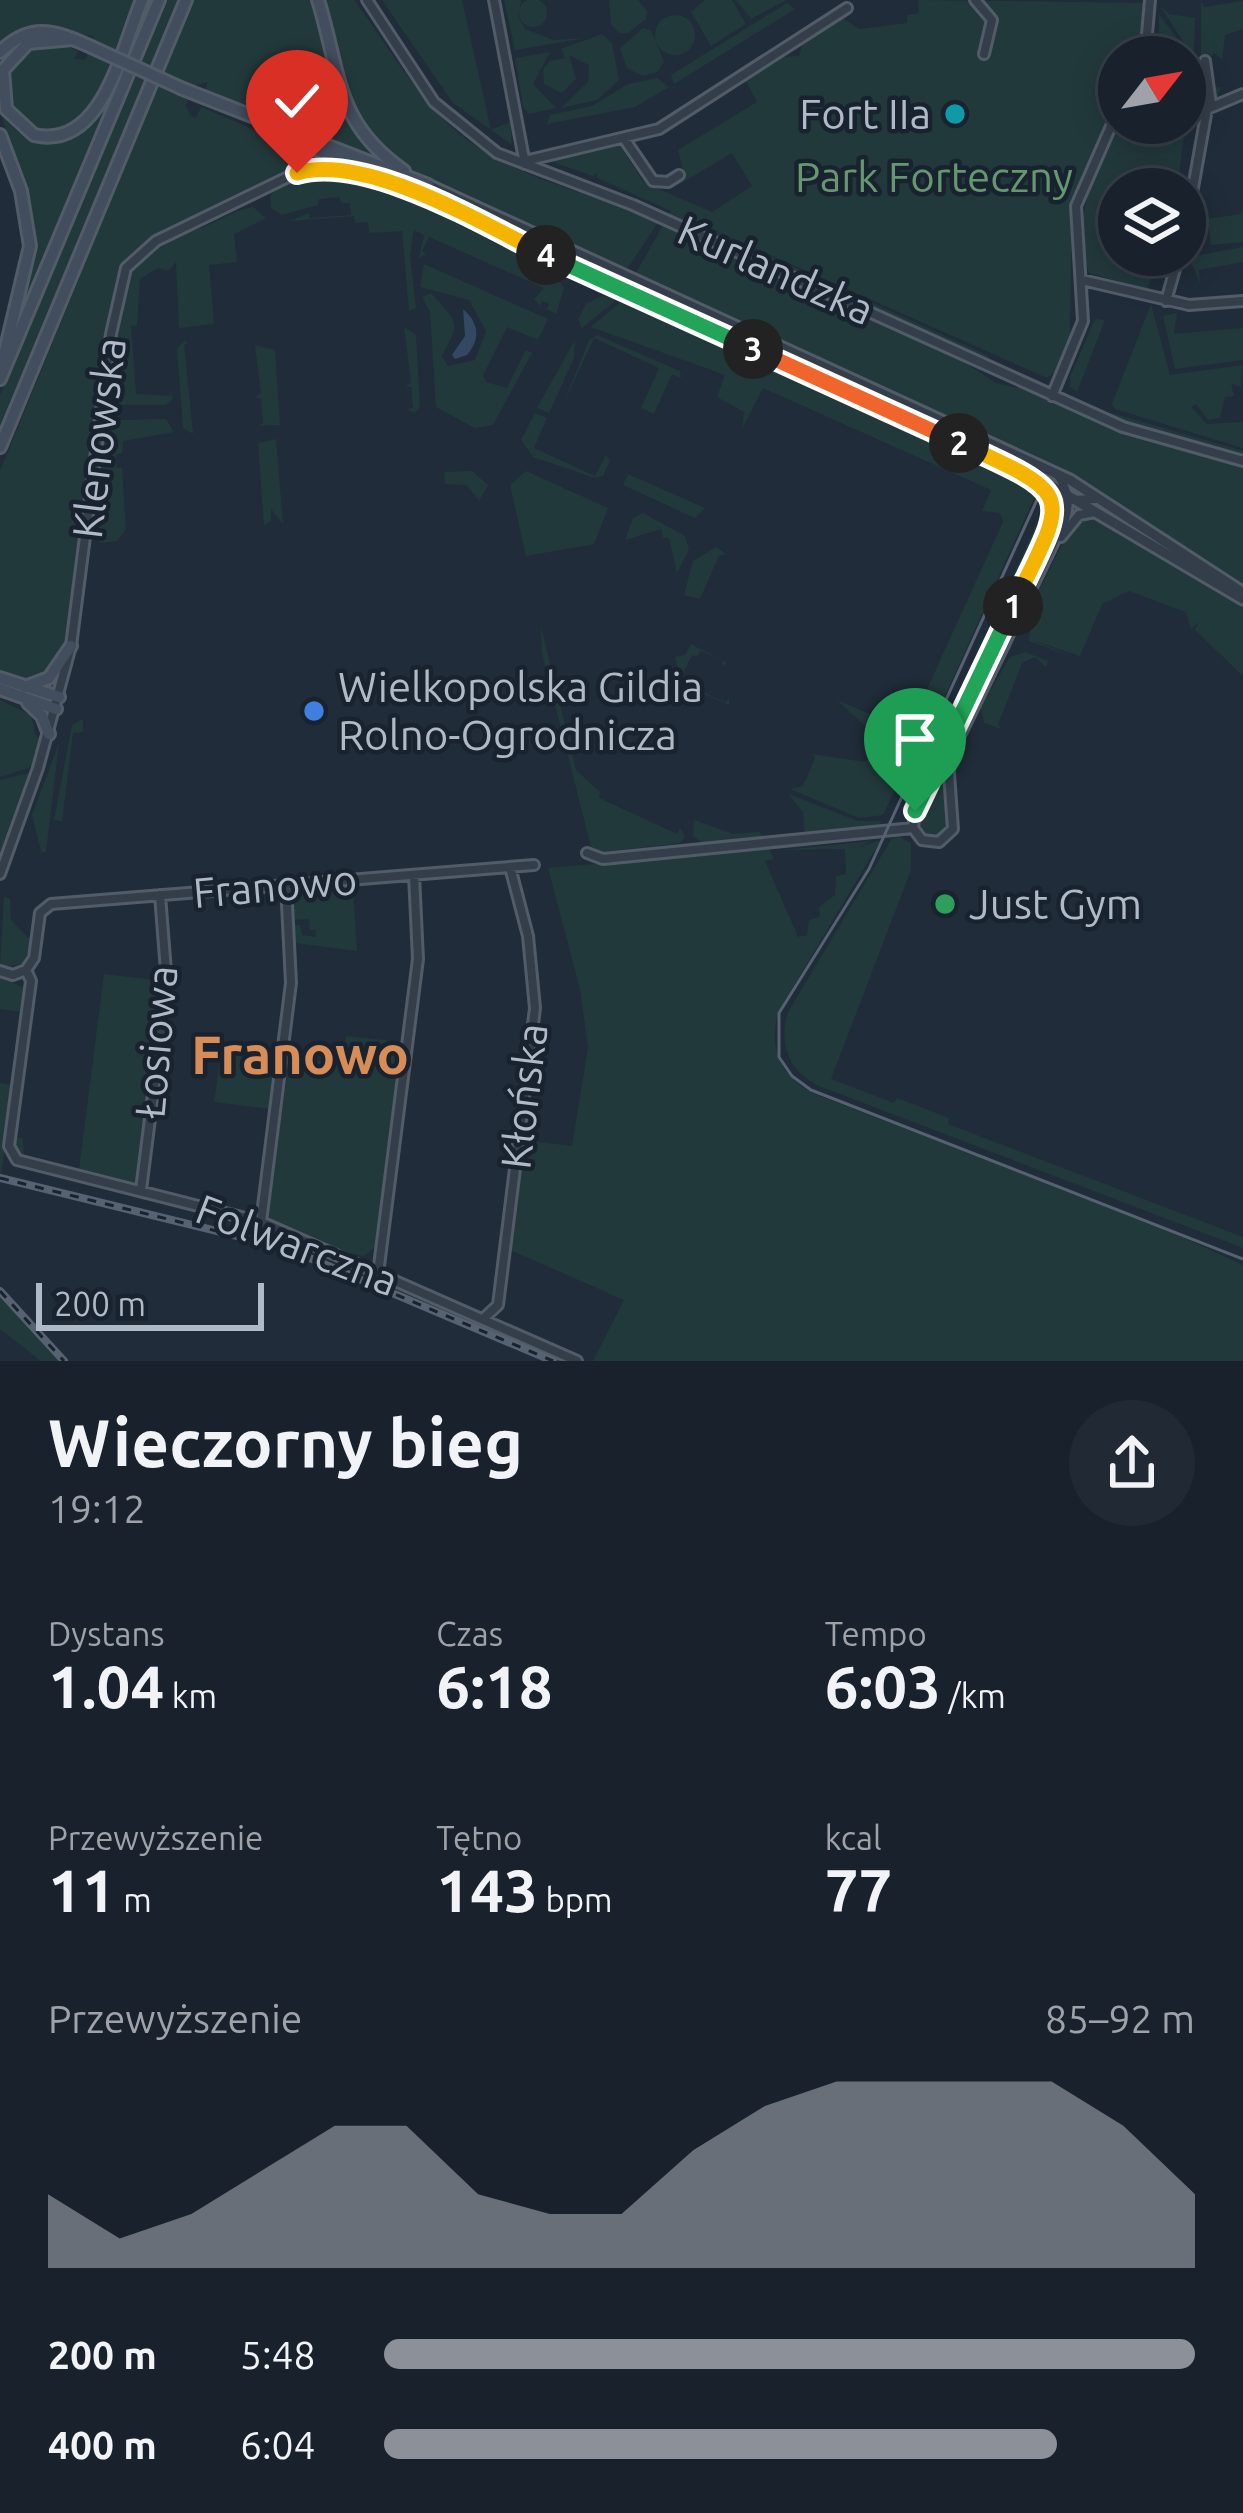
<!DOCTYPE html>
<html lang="pl">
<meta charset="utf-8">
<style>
:root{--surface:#18212c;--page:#212934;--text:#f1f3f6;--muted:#9fa3a9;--line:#363e48;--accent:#8c9099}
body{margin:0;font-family:Ubuntu,sans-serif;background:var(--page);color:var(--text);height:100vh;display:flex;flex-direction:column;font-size:45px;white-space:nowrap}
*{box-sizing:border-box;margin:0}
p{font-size:39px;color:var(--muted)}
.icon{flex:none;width:66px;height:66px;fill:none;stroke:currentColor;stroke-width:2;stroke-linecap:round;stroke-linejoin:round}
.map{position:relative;height:1361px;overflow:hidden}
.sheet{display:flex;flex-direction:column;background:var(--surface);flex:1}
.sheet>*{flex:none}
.needle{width:78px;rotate:59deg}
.buttons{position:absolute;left:1098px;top:36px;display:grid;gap:24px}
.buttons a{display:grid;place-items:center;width:108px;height:108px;border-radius:50%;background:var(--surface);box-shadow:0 6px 30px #0003,0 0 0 3px var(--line);font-size:60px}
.scale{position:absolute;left:36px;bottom:30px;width:228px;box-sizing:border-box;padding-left:12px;border:6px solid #afb9c7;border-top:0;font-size:33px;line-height:42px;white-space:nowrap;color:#afb9c7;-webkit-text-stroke:9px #19232f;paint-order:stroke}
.pin{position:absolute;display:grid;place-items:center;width:102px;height:102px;color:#fff;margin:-123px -51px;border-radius:50% 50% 50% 0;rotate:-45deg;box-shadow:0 0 12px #0007}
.pin .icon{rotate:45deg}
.km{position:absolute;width:60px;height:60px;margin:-30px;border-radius:50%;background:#222;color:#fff;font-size:33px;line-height:60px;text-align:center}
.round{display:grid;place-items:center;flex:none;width:126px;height:126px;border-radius:63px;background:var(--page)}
.head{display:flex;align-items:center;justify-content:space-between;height:204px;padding:0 48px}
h1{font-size:66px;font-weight:600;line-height:90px}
.figures{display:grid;grid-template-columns:repeat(3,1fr);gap:18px;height:204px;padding:12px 48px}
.figures div{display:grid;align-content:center}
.figures b{font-size:60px;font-weight:600}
.figures small{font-size:33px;font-weight:400}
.figures p{font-size:33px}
.chart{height:336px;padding:24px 48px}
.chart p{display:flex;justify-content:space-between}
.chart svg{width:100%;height:216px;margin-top:12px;fill:var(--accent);opacity:.7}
ul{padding:0 48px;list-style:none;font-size:39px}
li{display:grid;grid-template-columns:192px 144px 1fr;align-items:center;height:90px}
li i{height:30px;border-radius:15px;background:var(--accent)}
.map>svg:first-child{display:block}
</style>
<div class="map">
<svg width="1243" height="1361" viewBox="0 0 1243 1361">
<rect width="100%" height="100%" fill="#202c3a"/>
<path fill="#22393b" d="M519 13a14 14 0 1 1 28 0a14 14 0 1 1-28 0Z
M 0,0 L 138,0 C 120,41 97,148 35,129 C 10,122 10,97 7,74 L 30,48 L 59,44 L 78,51 L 74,59 L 85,60 L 94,36 L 33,27 L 0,45 Z
M 146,0 L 152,0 L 14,332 L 34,240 L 0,108 C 9,126 23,139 43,142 C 106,151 128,44 146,0 Z
M 165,0 L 180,0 L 0,431 L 0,395 Z
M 193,0 L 315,0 L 341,106 L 384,164 L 204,93 L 208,82 L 194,86 L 186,105 L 190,116 L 196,118 L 201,107 L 337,165 C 302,164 152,231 129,256 C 115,272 117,292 110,309 L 65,640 L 46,676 L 29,681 L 0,675 L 0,471 Z
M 322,0 L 354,0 C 383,38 415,95 455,130 C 512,180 591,192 659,221 L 627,269 L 401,165 C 345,124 337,64 322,0 Z
M 382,0 L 462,0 L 491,130 L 510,122 L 512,145 L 453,103 Z
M 504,0 L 521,0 L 518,16 L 525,29 L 554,40 L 586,38 L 515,50 Z
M 609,0 L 638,0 L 647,11 L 646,19 L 628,33 L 619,33 L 611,24 Z
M 705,0 L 732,0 L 746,24 L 711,46 L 691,12 Z
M 736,0 L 786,0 L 751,19 Z
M 918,0 L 1147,3 L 1142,54 L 1119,57 L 1119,99 L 1072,201 L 1070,336 L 1057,370 L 1047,378 L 597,178 L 597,172 L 593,176 L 546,160 L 620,145 L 644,183 L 712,212 L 752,186 L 732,153 L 678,185 L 683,169 L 678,150 L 757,102 L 746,81 L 781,57 L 799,56 L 803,42 L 841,17 L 859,29 L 907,23 L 907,15 L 919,13 Z
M 1201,0 L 1204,7 L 1243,1 L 1243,29 L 1225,35 L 1222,59 L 1214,53 L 1208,60 L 1212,88 L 1221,87 L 1218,97 L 1213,95 L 1206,60 L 1201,59 Z
M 787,3 L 795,9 L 674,84 L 671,75 Z
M 1160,6 L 1169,14 L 1195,18 L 1194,58 Z
M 1159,14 L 1194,61 L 1177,189 L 1119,189 L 1119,255 L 1161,255 L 1147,289 L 1089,273 C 1070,219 1095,171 1120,123 L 1185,123 L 1185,57 L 1176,57 L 1159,38 Z
M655 35a20 20 0 1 1 40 0a20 20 0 1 1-40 0Z
M 643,28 L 651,30 L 664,62 L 657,72 L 643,76 L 627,68 L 620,48 Z
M 602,34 L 612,43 L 619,80 L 597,100 L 561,108 L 588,82 L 589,65 L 569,55 L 576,79 L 562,93 L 544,84 L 543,69 L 550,61 L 565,58 L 561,49 Z
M 550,52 L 533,84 L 556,108 L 529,114 L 523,107 L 515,58 Z
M 657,78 L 669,87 L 635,107 L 547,124 L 550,115 L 592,106 L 628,84 Z
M 345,158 L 390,173 L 574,260 L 572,261 Z
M 331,172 L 372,185 L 547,264 L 564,288 L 556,314 L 547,309 L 549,304 L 542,301 L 540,306 L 534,299 L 544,288 L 429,237 L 422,251 L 426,254 L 419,258 L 424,235 L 414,230 L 410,256 L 416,308 L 409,311 L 402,231 L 369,233 L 368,222 L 355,223 L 354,216 L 289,221 L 309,213 L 310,218 L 351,215 L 350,203 L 341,203 L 339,197 L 319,199 L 318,205 L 282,215 L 271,208 L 270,196 L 279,184 L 300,176 Z
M 253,207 L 266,218 L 234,234 L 237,262 L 209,265 L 214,324 L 179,328 L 176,262 L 169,271 L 158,268 L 140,279 L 137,325 L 131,326 L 136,394 L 170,396 L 171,391 L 173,399 L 166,405 L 114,405 C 113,316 101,261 201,228 C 218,222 235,209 253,207 Z
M 1243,208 L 1243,242 L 1211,245 L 1207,219 L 1241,214 Z
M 671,211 L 987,355 L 991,360 L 667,216 Z
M 663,225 L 953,355 L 996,383 L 1035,392 L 1135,436 L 1243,465 L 1243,588 L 1060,468 L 636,273 Z
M 1243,247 L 1243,262 L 1199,270 L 1200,283 L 1189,257 Z
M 424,264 L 548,319 L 538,340 L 507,327 L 483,375 L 486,382 L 507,388 L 526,350 L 532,353 L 493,425 L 475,428 L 436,407 L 430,312 L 422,297 L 431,293 C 458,324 461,320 442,356 L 448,366 L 475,360 L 486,331 L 469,300 L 420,287 Z
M 610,273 L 1015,458 L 1053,481 L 607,277 Z
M 602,296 L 615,297 L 614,302 L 582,328 L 578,320 L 586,304 Z
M 624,299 L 867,406 L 1043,495 L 1049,511 L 1046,525 L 945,727 L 1041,514 L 1040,502 L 1034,498 L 932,725 L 921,722 L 916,729 L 896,724 L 898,719 L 912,722 L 1003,522 L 1000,513 L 982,511 L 991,490 L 763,388 L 742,429 L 744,412 L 717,397 L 725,375 L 591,327 Z
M 1151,304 L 1170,375 L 1243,365 L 1241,387 L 1231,383 L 1234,396 L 1225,397 L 1220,418 L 1208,420 L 1196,404 L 1191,407 L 1207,424 L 1243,422 L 1243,448 L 1115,409 L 1112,404 Z
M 1177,313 L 1174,334 L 1243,328 L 1243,360 L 1175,369 L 1163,316 Z
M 1095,319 L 1105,320 L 1077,392 L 1070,387 L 1070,377 Z
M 404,327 L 416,335 L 420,407 L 414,413 L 407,409 L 413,408 L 411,387 L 406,387 L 411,382 Z
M 597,335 L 680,371 L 681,378 L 672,374 L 654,414 L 641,408 L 659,368 L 594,338 L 562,407 L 589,340 Z
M 575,340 L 574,358 L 549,413 L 537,408 Z
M 184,341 L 189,343 L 184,345 L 193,434 L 183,428 L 177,349 Z
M 255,345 L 275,350 L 280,425 L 257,426 L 263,423 L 261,398 L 255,398 L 261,393 Z
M 1108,412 L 1243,451 L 1243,457 L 1144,430 Z
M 535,413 L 547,418 L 534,448 L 595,476 L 606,455 L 610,461 L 603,476 L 595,478 L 533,457 L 521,440 Z
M 121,420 L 166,419 L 174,432 L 123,441 L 122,453 L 116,455 L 117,468 L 122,468 L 126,529 L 117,541 L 100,543 L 91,533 L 103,432 Z
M 276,439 L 283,524 L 271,509 L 271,521 L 264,526 L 258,443 Z
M 472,471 L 488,485 L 479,501 L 467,485 L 445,484 L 444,472 Z
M 526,471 L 608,508 L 594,544 L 526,556 L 510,485 Z
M 628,474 L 705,508 L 695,518 L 623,485 Z
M 643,513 L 685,536 L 689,549 L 677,573 L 669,538 L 663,538 L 661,529 L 625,540 L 633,518 Z
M 1096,515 L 1243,602 L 1243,676 L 1195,630 L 1199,622 L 1191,629 L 1186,612 L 1129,591 L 1102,604 L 1080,656 L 1032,640 L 1077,658 L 1029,641 L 1031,622 L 1023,636 L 1022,624 L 1073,523 Z
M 716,547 L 726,554 L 719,556 L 700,599 L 684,595 L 693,561 Z
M 541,627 L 576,770 L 600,792 L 599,798 L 677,834 L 680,828 L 685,837 L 680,843 L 601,852 L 591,847 L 542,653 Z
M 691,644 L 727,663 L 722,667 L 723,661 L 701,651 L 697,657 L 692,655 L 682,675 L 688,678 L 686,684 L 726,703 L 729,698 L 729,705 L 682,684 L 675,657 L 685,655 Z
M 1025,652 L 1048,661 L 1046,667 L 1035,657 L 1022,663 L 998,725 L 1002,729 L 984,723 L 981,707 L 1010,657 Z
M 0,700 L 31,715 L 36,737 L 42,739 L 34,766 L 0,777 Z
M 837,700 L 907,730 L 876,736 Z
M 83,719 L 83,732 L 73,733 L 62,821 L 54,820 L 72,725 Z
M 953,736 L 944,768 L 950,825 L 943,834 L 926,836 L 918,827 L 918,814 Z
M 901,740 L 911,742 L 911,756 L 883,815 L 859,818 L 790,789 L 803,786 L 815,758 L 812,754 L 865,762 L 884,744 Z
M 59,743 L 46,852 L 41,852 L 32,815 Z
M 32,772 L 0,863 L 0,780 Z
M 788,794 L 858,821 L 881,821 L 878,829 L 805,836 L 803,812 Z
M 694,820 L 733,834 L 759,832 L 766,838 L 704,844 L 693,836 Z
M 900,837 L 911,843 L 911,870 L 831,1079 L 894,1103 L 897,1098 L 949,1118 L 948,1124 L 1243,1237 L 1243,1248 L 819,1086 C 789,1071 778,1044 788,1012 L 892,838 Z
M 881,840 L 778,1012 C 768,1050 782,1078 817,1095 L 1156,1225 L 1243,1265 L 1243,1361 L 593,1361 L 624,1300 L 508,1249 L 522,1140 L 572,1146 L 588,1048 L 580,989 L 548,868 L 769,849 L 774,859 L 765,861 L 798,937 L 807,935 L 809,920 L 820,917 L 819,907 L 835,895 L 836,876 L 846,874 L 845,849 L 781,850 L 872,841 L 856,848 Z
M 353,886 L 357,951 L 295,943 L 294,925 L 300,925 L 302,935 L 316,937 L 316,930 L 310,930 L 309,919 L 294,920 L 291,891 Z
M 4,896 L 10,899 L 11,920 L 32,942 L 23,964 L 0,967 Z
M 104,974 L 163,981 L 136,1186 L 24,1160 L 14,1151 L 14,1138 L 23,1138 L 24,1158 L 79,1170 Z
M 0,976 L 26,989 L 23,1012 L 0,1009 Z
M 346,1036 L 402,1042 L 378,1245 L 364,1256 L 335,1250 L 265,1218 L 290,1058 L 342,1064 Z
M 222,1046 L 277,1053 L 276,1066 L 244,1060 L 244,1073 L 275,1076 L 271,1109 L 214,1102 Z
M 0,1083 L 14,1085 L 1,1174 L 0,1174 Z
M 0,1296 L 58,1361 L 41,1361 L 0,1329 Z"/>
<path fill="#334862" d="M 463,309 C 479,323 481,339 467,355 L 455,359 L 452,355 L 465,336 Z"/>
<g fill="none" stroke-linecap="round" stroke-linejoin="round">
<g stroke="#525c68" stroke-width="14">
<path id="minor" d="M 367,0 L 434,102 L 497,153 L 633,205 L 1123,427 L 1243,461
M 494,0 L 525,164
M 975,0 L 992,20 L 984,54
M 1145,57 L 1150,0
M 1205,61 L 1211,104
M 625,140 L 653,181 L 668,182 L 679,175
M 525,161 L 659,129 L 847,8
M 1185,233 L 1207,109 L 1243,94
M 1082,280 L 1189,305 L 1243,301
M 1166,301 L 1179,255
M 1052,396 L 1083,321 L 1076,206 L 1119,108
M 1057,474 C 1068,489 1070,502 1065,519 L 948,760 L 953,829 L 939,842 L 922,840 L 913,828 L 915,811 L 1054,517 C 1058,510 1064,504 1071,500 L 1097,499
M 1038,479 L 1054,514
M 1061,537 L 1079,515 L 1095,512
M 587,853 L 603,859 L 913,828
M 0,874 L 38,768 L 71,646 L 111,334 L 126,268 L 156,241 L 290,176 L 329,169 L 363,174
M 26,970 L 31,981 L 9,1146 L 17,1160 L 261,1222 L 577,1361
M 26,970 L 34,958 L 40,913 L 51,904 L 534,865
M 0,971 L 13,975 L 26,970
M 141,1190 L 167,984 L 160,895
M 261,1222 L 291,983 L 286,885
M 378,1274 L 418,959 L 414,875
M 483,1319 L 498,1305 L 535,1008 L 528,936 L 510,867"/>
</g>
<g stroke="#525c68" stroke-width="15">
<path id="tertiary" d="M 376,177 L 1043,481 L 1243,599
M 428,185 L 1070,480 L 1239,590"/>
</g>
<g stroke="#525c68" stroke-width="16">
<path id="secondary" d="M 318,0 C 341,74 334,122 404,171
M 73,39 L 28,43 L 3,70 L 6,109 L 34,135 C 103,151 122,47 142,0
M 0,52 C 30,23 53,30 87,45
M 183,89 L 428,185
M 0,135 L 21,191 L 30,246 L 3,360
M 298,141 L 376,177
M 0,379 L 159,0
M 0,447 L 186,0
M 0,678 L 59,697
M 25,687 L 49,678 L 71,646
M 0,689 L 56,709
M 28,703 L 42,716 L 49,734"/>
</g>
<use href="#minor" stroke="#343e4a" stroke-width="8"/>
<use href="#tertiary" stroke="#343e4a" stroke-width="9"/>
<use href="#secondary" stroke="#424d5e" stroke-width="10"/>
<path stroke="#566272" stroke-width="3" d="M 1037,500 L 869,869 L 779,1013 L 779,1057 L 792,1076 L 811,1090 L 1243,1259"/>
<g stroke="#566272" stroke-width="8">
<path id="rail" d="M 0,1178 L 286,1248 L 553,1361
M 0,1291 L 64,1361"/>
</g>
<use href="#rail" stroke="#19232f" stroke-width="3" stroke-dasharray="9" stroke-linecap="butt"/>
<g stroke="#525c68" stroke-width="16" stroke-linecap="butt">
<path id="secondary-bridge" d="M 87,45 L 183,89"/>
</g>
<use href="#secondary-bridge" stroke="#424d5e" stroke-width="10"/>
</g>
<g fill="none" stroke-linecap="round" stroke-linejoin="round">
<g stroke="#fff" stroke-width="24">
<path id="split-1" d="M 915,811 L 1013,606"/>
</g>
<g stroke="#fff" stroke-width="24">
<path id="split-2" d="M 959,443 C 1078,497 1068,492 1013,606"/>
</g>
<g stroke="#fff" stroke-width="24">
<path id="split-3" d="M 753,349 L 959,443"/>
</g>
<g stroke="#fff" stroke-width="24">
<path id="split-4" d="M 546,255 L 753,349"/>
</g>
<g stroke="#fff" stroke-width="24">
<path id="split-5" d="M 297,173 C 366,153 483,224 546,255"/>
</g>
<use href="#split-1" stroke="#22a559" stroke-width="15"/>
<use href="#split-2" stroke="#f5b400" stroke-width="15"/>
<use href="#split-3" stroke="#f0652b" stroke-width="15"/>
<use href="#split-4" stroke="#22a559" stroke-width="15"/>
<use href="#split-5" stroke="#f5b400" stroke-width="15"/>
</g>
<circle fill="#0f9aa8" stroke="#19232f" stroke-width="4.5" cx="955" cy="114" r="12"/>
<circle fill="#3f7fe0" stroke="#19232f" stroke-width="4.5" cx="314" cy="711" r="12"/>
<circle fill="#2e9e5b" stroke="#19232f" stroke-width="4.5" cx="945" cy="904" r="12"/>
<g text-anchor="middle" stroke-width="9" stroke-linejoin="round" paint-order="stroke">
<g font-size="42" fill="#afb9c7" stroke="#19232f" text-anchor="start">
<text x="931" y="129" text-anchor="end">Fort IIa</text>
<text x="338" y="702">Wielkopolska Gildia<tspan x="338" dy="48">Rolno-Ogrodnicza</tspan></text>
<text x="969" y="919">Just Gym</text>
</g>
<g font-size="42" fill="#65986f" stroke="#19232f">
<text x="934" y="192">Park Forteczny</text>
</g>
<g font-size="42" fill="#afb9c7" stroke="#19232f">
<text transform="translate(776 270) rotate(24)" y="15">Kurlandzka</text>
<text transform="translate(99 438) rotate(-83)" y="15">Klenowska</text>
<text transform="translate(275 886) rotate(-5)" y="15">Franowo</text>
<text transform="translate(156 1042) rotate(-85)" y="15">Łosiowa</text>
<text transform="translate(524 1096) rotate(-83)" y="15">Kłońska</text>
<text transform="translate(297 1245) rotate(21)" y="15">Folwarczna</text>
</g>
<g font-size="54" font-weight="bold" fill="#d88c58" stroke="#19232f">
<text x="300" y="1074">Franowo</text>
</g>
</g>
</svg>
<div class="buttons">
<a><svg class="needle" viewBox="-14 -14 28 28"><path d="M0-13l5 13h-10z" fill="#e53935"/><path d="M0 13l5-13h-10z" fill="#9fa3a9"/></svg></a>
<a><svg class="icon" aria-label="layers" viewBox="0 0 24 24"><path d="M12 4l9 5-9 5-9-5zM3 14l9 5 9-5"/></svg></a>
</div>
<div class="scale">200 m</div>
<div class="pin" style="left:915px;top:811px;background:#1e9e55"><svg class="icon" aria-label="arrive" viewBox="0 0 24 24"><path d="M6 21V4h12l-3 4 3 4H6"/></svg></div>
<div class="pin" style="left:297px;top:173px;background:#d93025"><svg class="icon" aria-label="check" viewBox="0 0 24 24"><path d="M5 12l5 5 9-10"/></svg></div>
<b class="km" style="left:1013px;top:606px">1</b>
<b class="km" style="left:959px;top:443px">2</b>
<b class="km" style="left:753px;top:349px">3</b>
<b class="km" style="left:546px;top:255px">4</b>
</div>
<section class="sheet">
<div class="head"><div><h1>Wieczorny bieg</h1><p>19:12</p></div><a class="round"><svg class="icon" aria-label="share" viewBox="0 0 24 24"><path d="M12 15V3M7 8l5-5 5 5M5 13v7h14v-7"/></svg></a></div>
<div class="figures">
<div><p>Dystans</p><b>1.04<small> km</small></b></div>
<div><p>Czas</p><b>6:18</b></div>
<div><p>Tempo</p><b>6:03<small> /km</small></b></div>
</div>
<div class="figures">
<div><p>Przewyższenie</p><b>11<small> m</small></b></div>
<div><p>Tętno</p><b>143<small> bpm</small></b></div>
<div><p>kcal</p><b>77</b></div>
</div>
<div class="chart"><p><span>Przewyższenie</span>85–92 m</p>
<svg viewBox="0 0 160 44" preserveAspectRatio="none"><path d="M0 44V29L10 38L20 33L30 24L40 15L50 15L60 29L70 33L80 33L90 20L100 11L110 6L120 6L130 6L140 6L150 15L160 29V44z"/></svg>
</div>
<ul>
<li><b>200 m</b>5:48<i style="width:100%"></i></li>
<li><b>400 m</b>6:04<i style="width:83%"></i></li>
</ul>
</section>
